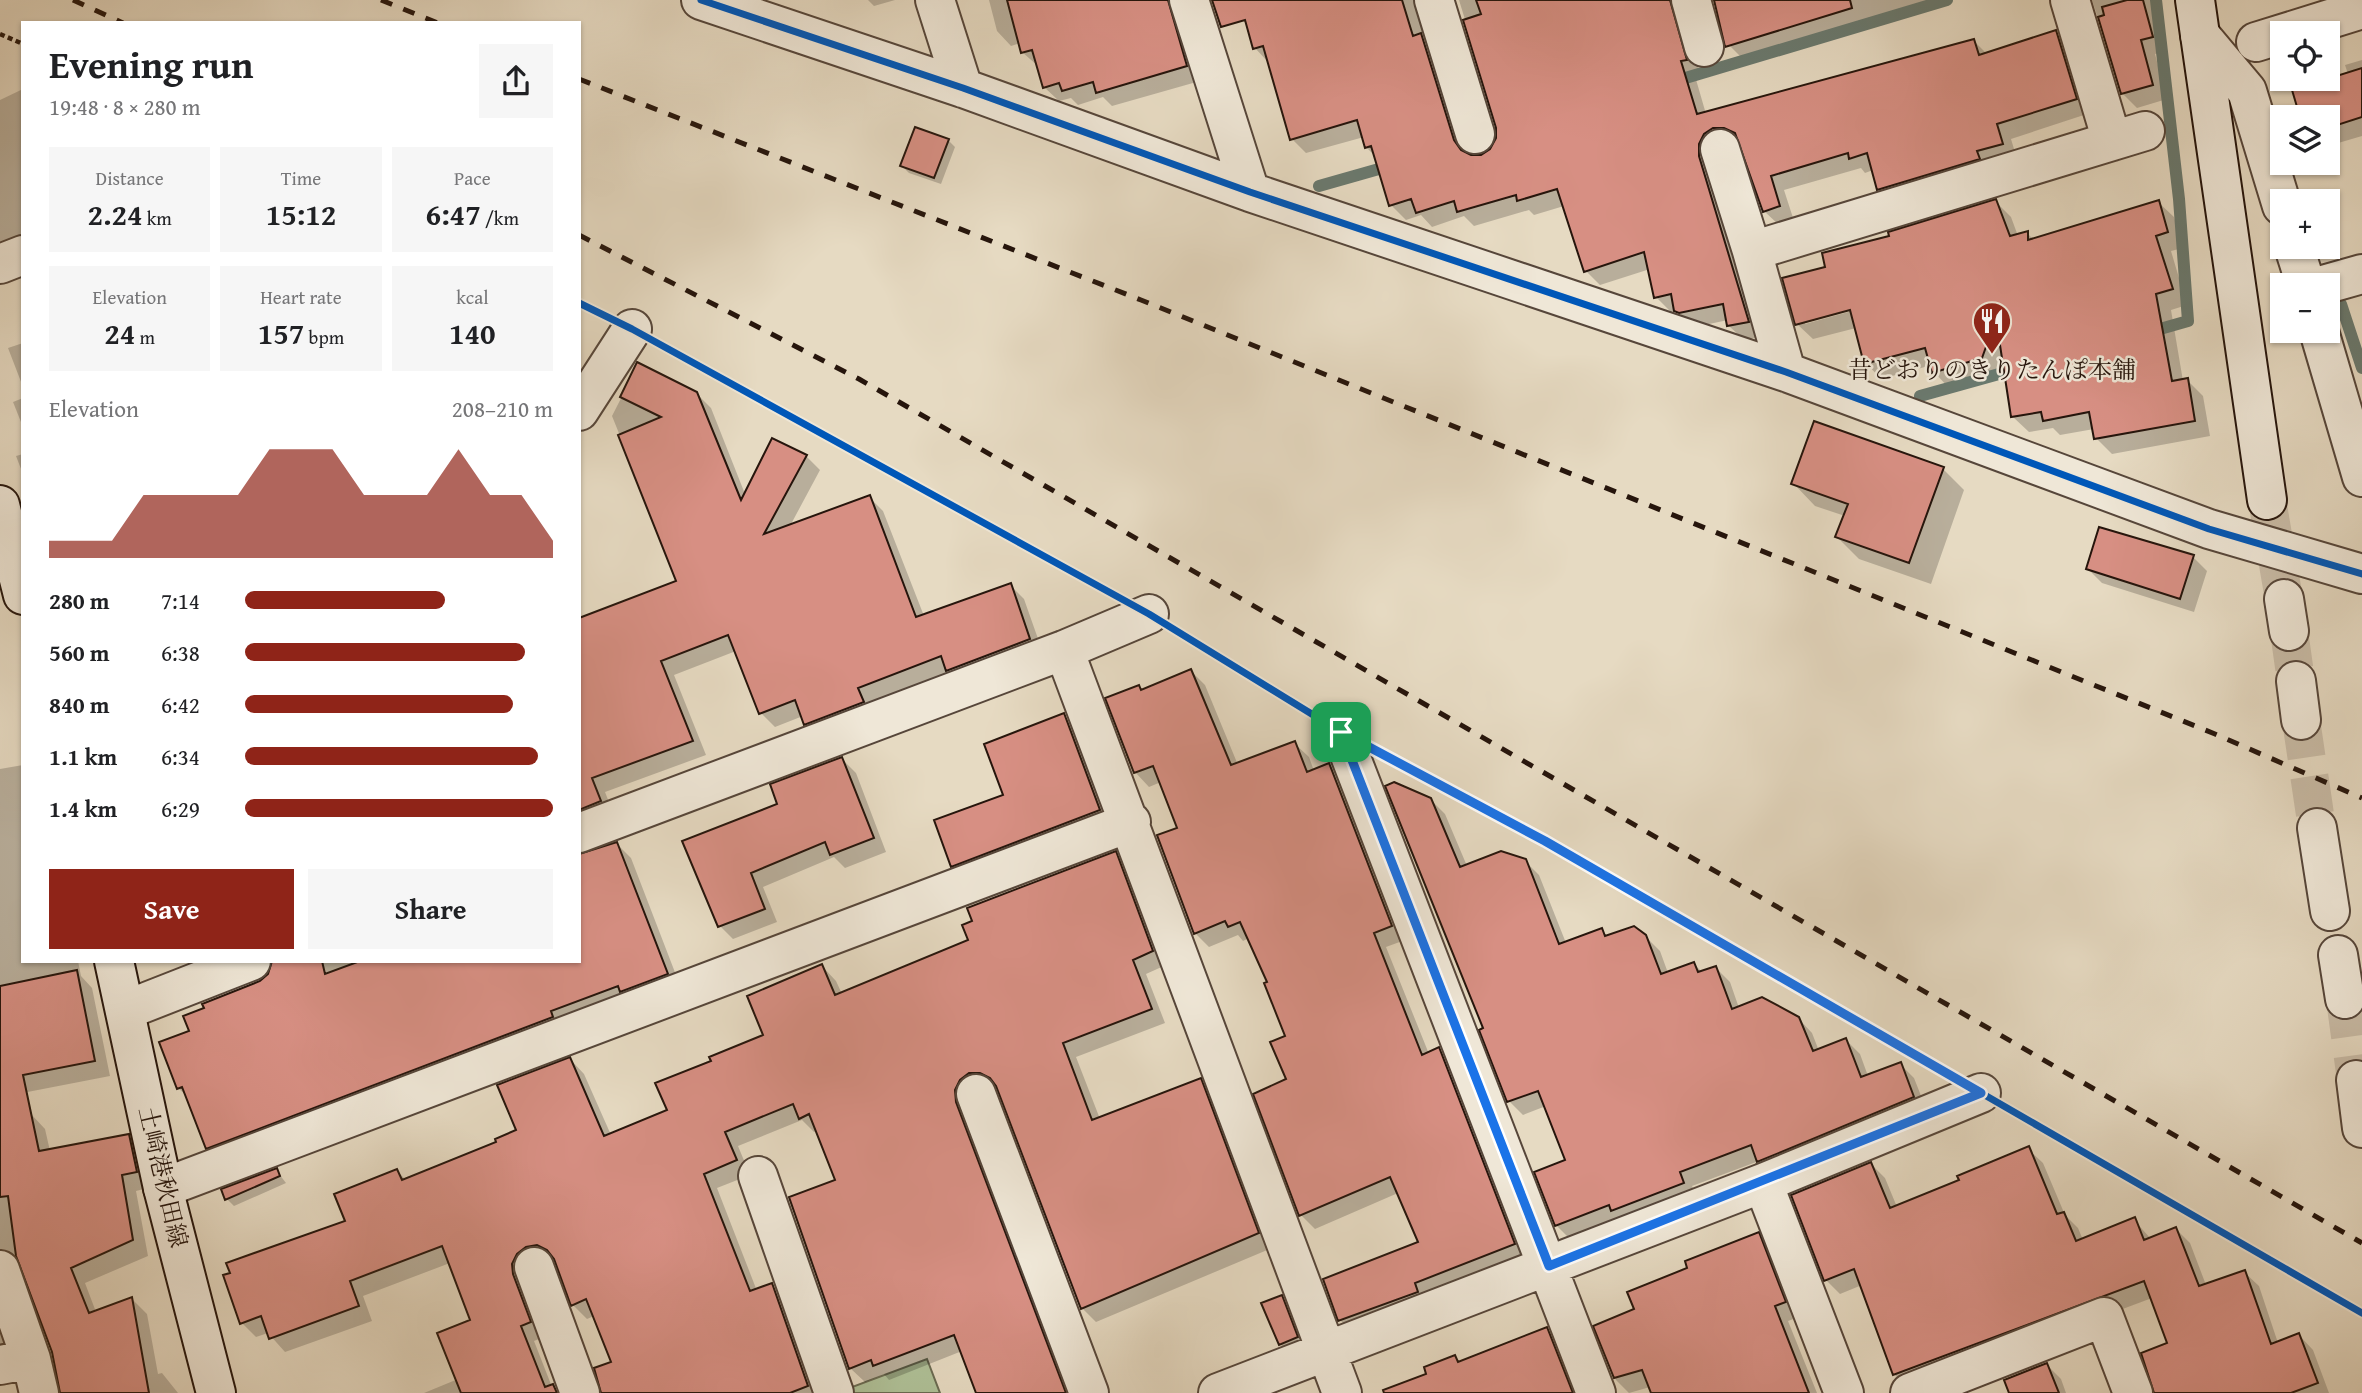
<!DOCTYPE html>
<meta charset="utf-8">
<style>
:root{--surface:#fff;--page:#f6f6f6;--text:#202124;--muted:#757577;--accent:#8f2418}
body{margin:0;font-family:"Gentium Book Plus","Noto Serif JP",serif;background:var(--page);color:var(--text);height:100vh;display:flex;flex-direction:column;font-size:26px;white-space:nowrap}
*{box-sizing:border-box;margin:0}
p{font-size:23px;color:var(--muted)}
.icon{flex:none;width:38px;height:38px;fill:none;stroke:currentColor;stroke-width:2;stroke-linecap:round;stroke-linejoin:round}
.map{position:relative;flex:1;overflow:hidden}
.side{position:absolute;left:21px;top:21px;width:560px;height:942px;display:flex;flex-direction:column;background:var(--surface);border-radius:0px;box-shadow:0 2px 5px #0004}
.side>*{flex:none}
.controls{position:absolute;left:2270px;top:21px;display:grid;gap:14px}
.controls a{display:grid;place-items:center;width:70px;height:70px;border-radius:0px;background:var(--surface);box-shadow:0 2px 5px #0004;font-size:35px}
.pin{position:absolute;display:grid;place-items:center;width:60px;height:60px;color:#fff;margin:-30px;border-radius:14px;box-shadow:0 4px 10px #0006}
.round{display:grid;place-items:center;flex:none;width:74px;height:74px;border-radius:0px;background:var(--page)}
.head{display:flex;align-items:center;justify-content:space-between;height:119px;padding:0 28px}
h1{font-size:38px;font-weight:700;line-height:52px}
.figures{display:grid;grid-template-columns:repeat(3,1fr);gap:10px;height:119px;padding:7px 28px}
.figures div{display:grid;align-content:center;border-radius:0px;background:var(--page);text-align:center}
.figures b{font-size:30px;font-weight:700}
.figures small{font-size:19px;font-weight:400}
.figures p{font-size:19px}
.chart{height:196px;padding:14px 28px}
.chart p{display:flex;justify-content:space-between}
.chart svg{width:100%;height:126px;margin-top:7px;fill:var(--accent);opacity:.7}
.primary-button{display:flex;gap:14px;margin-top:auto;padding:14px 28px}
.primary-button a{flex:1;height:80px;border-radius:0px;background:var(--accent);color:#fff;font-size:28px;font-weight:700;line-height:80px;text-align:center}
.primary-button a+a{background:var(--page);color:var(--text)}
ul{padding:0 28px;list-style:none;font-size:23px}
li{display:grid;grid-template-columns:112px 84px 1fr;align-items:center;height:52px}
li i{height:18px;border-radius:9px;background:var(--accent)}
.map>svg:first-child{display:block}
</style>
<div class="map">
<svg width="2362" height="1393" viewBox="0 0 2362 1393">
<rect width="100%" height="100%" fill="#e6dac2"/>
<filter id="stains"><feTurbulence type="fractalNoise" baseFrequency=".00286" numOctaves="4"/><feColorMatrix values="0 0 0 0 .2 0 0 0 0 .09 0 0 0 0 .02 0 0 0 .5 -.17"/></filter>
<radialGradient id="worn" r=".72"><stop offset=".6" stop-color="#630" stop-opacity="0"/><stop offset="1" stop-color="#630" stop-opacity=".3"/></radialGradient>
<path fill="#afc198" stroke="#6a6b52" stroke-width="2" d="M 927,1359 L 940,1393 L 845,1393 L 844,1390 Z"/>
<path fill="#0003" fill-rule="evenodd" d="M 868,0 L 895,0 L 874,6 Z
M 989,0 L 1176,0 L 1200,81 L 1112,106 L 1103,97 L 1078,105 L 1071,98 L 1059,101 L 1044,87 L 1038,66 L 1022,52 L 1020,43 L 1011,46 L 997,31 Z
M 1241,0 L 1433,0 L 1427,23 L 1468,156 L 1481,157 L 1493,150 L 1498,139 L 1498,127 L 1459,0 L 1689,0 L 1684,22 L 1700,74 L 1695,76 L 1706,114 L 1974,41 L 1987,54 L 2056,32 L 2070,47 L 2090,113 L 2011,139 L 2017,159 L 1893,204 L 1878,189 L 1873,170 L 1865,173 L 1861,168 L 1784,190 L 1794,221 L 1779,225 L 1764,211 L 1740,142 L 1728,143 L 1763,336 L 1744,340 L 1729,326 L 1728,320 L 1695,327 L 1676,311 L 1671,312 L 1656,297 L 1650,269 L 1600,285 L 1586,271 L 1564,206 L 1534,215 L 1529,210 L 1474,226 L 1464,216 L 1432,227 L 1421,215 L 1406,220 L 1391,205 L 1376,157 L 1366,147 L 1364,137 L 1306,153 L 1292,139 L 1269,63 L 1255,48 Z
M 1713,0 L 1936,0 L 1742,58 L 1727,43 Z
M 2092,0 L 2152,0 L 2167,51 L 2155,54 L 2167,99 L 2137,108 L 2122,93 Z
M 2362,60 L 2362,136 L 2328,146 L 2328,117 L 2302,117 L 2294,91 L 2348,74 L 2345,65 Z
M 23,89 L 23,254 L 0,260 L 0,100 Z
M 948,140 L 955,147 L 941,184 L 909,173 L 902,166 Z
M 1995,201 L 2011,217 L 2018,236 L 2027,233 L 2034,240 L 2158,202 L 2174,217 L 2183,248 L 2171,251 L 2187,305 L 2171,310 L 2183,381 L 2187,380 L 2203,396 L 2210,436 L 2112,454 L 2096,438 L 2094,429 L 2060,435 L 2053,428 L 2029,432 L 2013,417 L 2004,357 L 1998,374 L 1949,388 L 1934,372 L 1932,365 L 1881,379 L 1866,363 L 1856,328 L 1813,339 L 1797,324 L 1827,268 L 1891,238 ZM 1858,306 L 1859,309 L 1805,324 L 1805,320 Z
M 23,343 L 23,387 L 8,348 Z
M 638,365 L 696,393 L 711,408 L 745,494 L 806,456 L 820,470 L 790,526 L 869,497 L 883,511 L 924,616 L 1010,585 L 1024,599 L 1043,653 L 962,684 L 950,672 L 871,702 L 876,716 L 820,738 L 803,716 L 775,727 L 761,713 L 736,651 L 674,675 L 706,755 L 605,792 L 614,815 L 579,831 L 579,620 L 679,582 L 612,416 Z
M 23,398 L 23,427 L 13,402 Z
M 23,454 L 23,474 L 16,456 Z
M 1943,469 L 1964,490 L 1931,584 L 1859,559 L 1837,537 L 1845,516 L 1815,506 L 1794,484 Z
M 2193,557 L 2207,571 L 2194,612 L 2102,583 L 2088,569 Z
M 1191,671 L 1205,685 L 1238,765 L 1294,743 L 1309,757 L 1314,771 L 1329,765 L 1343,779 L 1405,940 L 1386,947 L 1429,1054 L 1439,1049 L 1453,1063 L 1528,1259 L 1354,1334 L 1340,1320 L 1420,1243 L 1398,1193 L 1315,1229 L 1301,1215 L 1288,1080 L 1288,1037 L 1269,983 L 1249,938 L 1243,941 L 1238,935 L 1209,947 L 1195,933 L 1180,829 L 1161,782 L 1149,787 L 1135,772 L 1138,687 L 1142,691 Z
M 1064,716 L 1079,730 L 1113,825 L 967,880 L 953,866 Z
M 842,759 L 856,773 L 886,852 L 845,868 L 834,857 L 763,887 L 777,922 L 733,939 L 720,926 L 780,805 Z
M 23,765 L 23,961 L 78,961 L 81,976 L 92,988 L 110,1076 L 12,1095 L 0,1083 L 0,769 Z
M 1430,799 L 1445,814 L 1467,866 L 1525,861 L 1539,875 L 1566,943 L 1601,930 L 1608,937 L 1645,936 L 1660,951 L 1668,973 L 1694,964 L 1702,972 L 1716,968 L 1730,982 L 1739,1008 L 1798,1018 L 1812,1033 L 1819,1051 L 1846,1040 L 1860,1054 L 1868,1076 L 1900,1064 L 1914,1078 L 1927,1111 L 1773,1175 L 1759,1161 L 1692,1186 L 1697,1197 L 1570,1239 L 1556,1225 L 1567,1161 L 1546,1106 L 1523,1115 L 1509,1101 L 1485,1029 Z
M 617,844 L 631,858 L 681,988 L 221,1162 L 207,1148 L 188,1097 L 178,1088 L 191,1032 L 207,1009 L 205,1004 L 269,976 L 274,961 L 579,961 Z
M 1115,853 L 1130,867 L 1166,965 L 1146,974 L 1165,1023 L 1076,1057 L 1100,1119 L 1200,1080 L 1215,1094 L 1272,1248 L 1096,1322 L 1082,1308 L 999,1088 L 984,1087 L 1073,1393 L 978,1393 L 962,1351 L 889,1380 L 884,1374 L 865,1382 L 850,1368 L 838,1181 L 817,1131 L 814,1132 L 802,1120 L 738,1146 L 750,1175 L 717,1188 L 757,1291 L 772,1285 L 786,1299 L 820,1393 L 603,1393 L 613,1363 L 594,1316 L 587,1319 L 573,1305 L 553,1259 L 541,1260 L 544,1337 L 534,1341 L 552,1387 L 560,1393 L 424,1393 L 458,1379 L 473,1321 L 450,1263 L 363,1296 L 372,1321 L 285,1352 L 268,1333 L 256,1337 L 242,1323 L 397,1171 L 406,1180 L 498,1143 L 518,1131 L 570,1059 L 584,1074 L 611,1135 L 669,1111 L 714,1062 L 765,1036 L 822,966 L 836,981 L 842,994 L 970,941 Z
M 30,1113 L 45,1129 L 50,1151 L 128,1136 L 144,1152 L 152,1187 L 136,1191 L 148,1256 L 85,1283 L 96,1312 L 132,1299 L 147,1314 L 158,1374 L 162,1373 L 178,1393 L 62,1393 L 53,1351 L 22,1264 L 9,1264 L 0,1270 L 0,1119 Z
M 2028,1149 L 2043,1163 L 2065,1215 L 2078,1228 L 2083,1240 L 2134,1220 L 2151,1239 L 2176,1229 L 2190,1243 L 2206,1285 L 2244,1272 L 2259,1286 L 2278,1343 L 2299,1335 L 2313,1350 L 2329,1393 L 2156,1393 L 2170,1344 L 2152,1298 L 1909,1389 L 1894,1374 L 1862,1285 L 1840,1294 L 1826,1280 L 1871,1164 L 1885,1178 L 1897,1207 L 1961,1181 Z
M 276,1170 L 286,1183 L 234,1206 L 227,1199 Z
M 1758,1234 L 1773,1249 L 1799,1317 L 1788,1321 L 1817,1393 L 1653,1393 L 1650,1387 L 1629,1393 L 1616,1380 L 1596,1326 L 1636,1310 L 1690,1269 Z
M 1282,1297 L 1288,1304 L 1304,1344 L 1287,1351 L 1280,1344 Z
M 0,1305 L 14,1352 L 0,1355 Z
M 1547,1329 L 1561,1343 L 1580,1393 L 1409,1393 L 1455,1357 L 1460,1363 Z
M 2047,1365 L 2061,1379 L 2066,1393 L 2011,1393 Z"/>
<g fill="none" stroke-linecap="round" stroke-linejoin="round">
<path stroke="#6a796e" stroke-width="12" d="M 1672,82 L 1947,0
M 1319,186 L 1393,165
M 2341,304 L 2362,368
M 2146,333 L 2188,321 L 2179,199 L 2156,0
M 1920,396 L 2017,369"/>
</g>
<path fill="#d78f83" stroke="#26150c" stroke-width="2" d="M 1007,0 L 1168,0 L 1187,66 L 1096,93 L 1093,82 L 1062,91 L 1059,83 L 1043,88 L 1032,50 L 1021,53 Z
M 1212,0 L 1402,0 L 1413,36 L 1421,33 L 1454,140 L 1461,150 L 1471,155 L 1481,155 L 1490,149 L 1496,138 L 1496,128 L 1463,20 L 1481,14 L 1476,0 L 1670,0 L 1687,60 L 1681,61 L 1697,114 L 1974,39 L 1979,55 L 2056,30 L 2077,99 L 1997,124 L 2003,144 L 1977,151 L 1980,159 L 1877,190 L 1867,153 L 1849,159 L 1848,153 L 1771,176 L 1780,206 L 1763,212 L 1735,133 L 1724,128 L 1713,128 L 1704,134 L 1699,144 L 1699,156 L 1749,322 L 1727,326 L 1723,304 L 1679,313 L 1674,311 L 1671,294 L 1654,298 L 1644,252 L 1584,272 L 1557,189 L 1517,201 L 1516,195 L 1457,212 L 1454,201 L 1416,213 L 1411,199 L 1389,206 L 1371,146 L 1365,148 L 1357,120 L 1290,140 L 1263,46 L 1253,49 L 1245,20 L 1221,27 Z
M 1714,0 L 1850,0 L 1852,8 L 1725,47 Z
M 2127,0 L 2143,0 L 2153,37 L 2141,40 L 2153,85 L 2121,94 L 2098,17 L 2104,15 L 2102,7 Z
M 2362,68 L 2362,117 L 2328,128 L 2328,117 L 2300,117 L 2292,90 Z
M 915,127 L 949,139 L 934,178 L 900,166 Z
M 1996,199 L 2010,236 L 2028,231 L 2028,240 L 2159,200 L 2168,232 L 2156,236 L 2173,289 L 2156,294 L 2172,381 L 2188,378 L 2195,421 L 2094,439 L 2089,412 L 2043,421 L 2041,412 L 2011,417 L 1996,319 L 1982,358 L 1932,373 L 1925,348 L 1864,364 L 1850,310 L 1795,325 L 1782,278 L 1825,267 L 1822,253 L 1889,236 L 1888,232 Z
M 637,362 L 697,392 L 741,500 L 772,438 L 807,455 L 764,534 L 870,495 L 916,617 L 1011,583 L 1030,639 L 946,671 L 941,656 L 858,688 L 864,702 L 804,725 L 795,700 L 759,714 L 728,635 L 661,661 L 693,741 L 592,778 L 601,801 L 579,810 L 579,618 L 676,581 L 618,435 L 661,417 L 620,397 Z
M 1814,421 L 1944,467 L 1909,563 L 1835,537 L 1848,504 L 1791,484 Z
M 2099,527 L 2194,555 L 2180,599 L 2086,569 Z
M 1191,669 L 1231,765 L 1295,741 L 1307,772 L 1329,763 L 1392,926 L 1374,933 L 1422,1055 L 1439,1047 L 1515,1244 L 1415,1283 L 1418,1292 L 1338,1321 L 1323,1279 L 1418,1242 L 1390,1177 L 1299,1216 L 1253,1094 L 1286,1079 L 1270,1042 L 1285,1036 L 1264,983 L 1267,982 L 1240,922 L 1228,927 L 1225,921 L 1194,934 L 1157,835 L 1177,828 L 1153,766 L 1134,773 L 1105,698 L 1139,685 L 1141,690 Z
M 1064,713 L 1100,810 L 951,867 L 934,820 L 1003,795 L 984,744 Z
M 842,757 L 874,838 L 830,855 L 825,842 L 751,873 L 765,909 L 718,927 L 682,841 L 777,804 L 770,784 Z
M 1394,782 L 1431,798 L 1460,867 L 1501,851 L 1526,859 L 1559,944 L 1602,928 L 1605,936 L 1634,926 L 1646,935 L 1661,974 L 1694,962 L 1698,972 L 1716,966 L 1732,1009 L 1762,997 L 1799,1017 L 1813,1051 L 1846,1038 L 1861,1077 L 1901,1062 L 1914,1097 L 1757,1162 L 1751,1145 L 1680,1172 L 1684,1183 L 1611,1211 L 1609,1205 L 1555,1226 L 1534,1172 L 1565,1160 L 1538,1091 L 1507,1102 L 1479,1030 L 1483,1028 L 1385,786 Z
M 617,842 L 668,974 L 620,992 L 618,986 L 551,1011 L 553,1017 L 206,1149 L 182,1087 L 177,1089 L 159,1042 L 189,1031 L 183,1016 L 204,1008 L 202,1004 L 260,981 L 268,974 L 272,961 L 322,961 L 325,974 L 360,961 L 579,961 L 579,854 Z
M 1116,851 L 1153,951 L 1133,960 L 1152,1009 L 1063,1043 L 1092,1120 L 1201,1078 L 1259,1233 L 1081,1309 L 996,1086 L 990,1078 L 980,1073 L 969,1073 L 960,1080 L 955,1090 L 956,1102 L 1066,1393 L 976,1393 L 954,1335 L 873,1366 L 871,1360 L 849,1369 L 789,1197 L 835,1180 L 809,1114 L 799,1119 L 793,1104 L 725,1132 L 737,1160 L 704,1174 L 750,1291 L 772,1283 L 808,1386 L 790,1393 L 601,1393 L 594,1368 L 611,1362 L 586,1299 L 571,1306 L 554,1259 L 547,1250 L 537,1245 L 526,1247 L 517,1254 L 512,1264 L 513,1274 L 531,1322 L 521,1326 L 545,1387 L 553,1384 L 557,1393 L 461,1393 L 437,1333 L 470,1320 L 442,1246 L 350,1281 L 359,1306 L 269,1339 L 261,1316 L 240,1324 L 223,1275 L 230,1273 L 226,1263 L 345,1221 L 334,1194 L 397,1169 L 402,1180 L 496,1142 L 495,1139 L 516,1130 L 497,1085 L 570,1057 L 604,1136 L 667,1110 L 655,1083 L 711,1061 L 709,1057 L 763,1035 L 747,996 L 822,964 L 835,995 L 968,940 L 962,925 L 972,921 L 967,908 Z
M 77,970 L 95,1061 L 23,1075 L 39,1151 L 129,1134 L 137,1172 L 122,1175 L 133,1240 L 71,1268 L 89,1313 L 132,1297 L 149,1393 L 60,1393 L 52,1352 L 16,1256 L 8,1196 L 0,1197 L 0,986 Z
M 2029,1146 L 2057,1214 L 2064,1212 L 2076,1241 L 2135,1217 L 2144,1240 L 2176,1227 L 2199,1286 L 2245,1270 L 2271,1344 L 2299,1333 L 2318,1383 L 2291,1393 L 2154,1393 L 2141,1353 L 2167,1343 L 2144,1281 L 1893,1375 L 1854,1269 L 1824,1281 L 1791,1195 L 1871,1162 L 1890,1208 L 1959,1180 L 1957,1176 Z
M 277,1168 L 280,1176 L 225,1200 L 221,1189 Z
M 1759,1232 L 1786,1302 L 1775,1306 L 1809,1393 L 1651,1393 L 1642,1370 L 1614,1378 L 1593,1326 L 1634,1309 L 1627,1292 L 1687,1268 L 1685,1261 Z
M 1282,1295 L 1298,1337 L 1279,1345 L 1261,1303 Z
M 1547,1327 L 1573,1393 L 1384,1393 L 1383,1390 L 1426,1374 L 1424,1367 L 1455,1355 L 1458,1362 Z
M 2047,1363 L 2059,1393 L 2009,1393 L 2004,1380 Z"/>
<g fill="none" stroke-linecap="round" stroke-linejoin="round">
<path stroke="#c9bca7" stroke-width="38" stroke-dasharray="38 19" stroke-linecap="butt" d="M 2267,500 L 2284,599
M 2289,631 L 2296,681
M 2301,720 L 2317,828
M 2345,999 L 2356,1080"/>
<g stroke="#56463a" stroke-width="42">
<path id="street" d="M 701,0 L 963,88 L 1250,192 L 1786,372 L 2209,529 L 2362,574
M 935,0 L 963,88
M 1189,0 L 1250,192
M 1434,0 L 1475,134
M 1691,0 L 1704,47
M 2070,0 L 2112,141
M 2200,35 L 2247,91 L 2282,206
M 2256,42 L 2362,9
M 1720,149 L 1752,251
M 2294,247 L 2306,285
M 0,264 L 23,255
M 2323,285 L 2362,274
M 2319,331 L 2362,477
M 1786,372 L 1752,251 L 2145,131
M 579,411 L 632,329
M 2284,599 L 2289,631
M 1064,650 L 1342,1393
M 2296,681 L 2301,720
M 1341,732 L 1596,1393
M 2317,828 L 2330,911
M 579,833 L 1064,650 L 1149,614
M 2338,955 L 2345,999
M 126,1010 L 251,961
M 2356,1080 L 2362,1128
M 976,1094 L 1089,1393
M 758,1176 L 834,1393
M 1763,1183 L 1844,1393
M 163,1188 L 1131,822
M 534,1267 L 580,1393
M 0,1270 L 31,1359 L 39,1393
M 0,1365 L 31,1359
M 1218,1393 L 1763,1183 L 1981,1093
M 1910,1393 L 2104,1317 L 2133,1393"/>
</g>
<g stroke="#26150c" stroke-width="42">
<path id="secondary" d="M 2195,0 L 2267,500
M 0,505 L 23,595
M 114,961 L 163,1188 L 216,1393"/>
</g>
<path stroke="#26150c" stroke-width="4.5" stroke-dasharray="5 3.5" stroke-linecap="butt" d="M 0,34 L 23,44
M 579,303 L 594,310
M 667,348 L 1104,589
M 1184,635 L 1308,712
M 1398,762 L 1545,841 L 1936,1066
M 2016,1113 L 2362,1313"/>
<use href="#street" stroke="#efe7d7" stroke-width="38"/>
<use href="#secondary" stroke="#efe7d7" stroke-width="38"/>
<path stroke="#26150c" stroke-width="5" stroke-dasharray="12 12" stroke-linecap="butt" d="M 73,0 L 123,23
M 381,0 L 438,23
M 579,79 L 1141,300 L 2215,734 L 2362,798
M 579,235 L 859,379 L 2362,1243"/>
<g stroke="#efe7d7" stroke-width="11">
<path id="cycleway" d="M 701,0 L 963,88 L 1250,192 L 1786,372 L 2209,529 L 2362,574
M 579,303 L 632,329 L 1149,614 L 1341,732 L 1545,841 L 2362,1313"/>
</g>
<use href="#cycleway" stroke="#0057b8" stroke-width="7"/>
</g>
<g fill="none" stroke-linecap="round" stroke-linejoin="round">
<g stroke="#fff" stroke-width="14">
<path id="route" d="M 1341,732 L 1545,841 L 1981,1093 L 1549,1266 Z"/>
</g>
<use href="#route" stroke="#1a73e8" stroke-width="9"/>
</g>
<defs>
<g id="restaurant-pin" transform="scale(2.0125)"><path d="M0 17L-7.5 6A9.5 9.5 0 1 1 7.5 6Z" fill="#8f2418" stroke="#efe7d7"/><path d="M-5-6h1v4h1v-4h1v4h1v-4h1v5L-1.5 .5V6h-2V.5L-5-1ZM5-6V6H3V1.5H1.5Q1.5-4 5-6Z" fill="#fff"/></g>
</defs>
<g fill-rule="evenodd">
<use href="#restaurant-pin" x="1992" y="321"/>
</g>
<g text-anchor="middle" stroke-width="5" stroke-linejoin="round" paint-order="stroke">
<g font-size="24" fill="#26150c" stroke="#efe7d7">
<text x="1992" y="378">昔どおりのきりたんぽ本舗</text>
</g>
<g font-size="24" fill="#26150c" stroke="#efe7d7">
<text transform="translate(163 1177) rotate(77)" y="8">土崎港秋田線</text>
</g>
</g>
<rect width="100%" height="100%" filter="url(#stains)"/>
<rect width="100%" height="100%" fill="url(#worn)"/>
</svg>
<div class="controls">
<a><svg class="icon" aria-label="locate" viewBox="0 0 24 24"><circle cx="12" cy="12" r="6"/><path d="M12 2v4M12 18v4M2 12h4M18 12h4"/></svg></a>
<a><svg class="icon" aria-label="layers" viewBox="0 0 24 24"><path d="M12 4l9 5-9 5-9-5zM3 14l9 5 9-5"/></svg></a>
<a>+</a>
<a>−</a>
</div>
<div class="pin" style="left:1341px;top:732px;background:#1e9e55"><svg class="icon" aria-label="arrive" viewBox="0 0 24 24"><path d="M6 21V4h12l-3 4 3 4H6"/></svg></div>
<section class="side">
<div class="head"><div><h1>Evening run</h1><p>19:48 · 8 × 280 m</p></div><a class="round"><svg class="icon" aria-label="share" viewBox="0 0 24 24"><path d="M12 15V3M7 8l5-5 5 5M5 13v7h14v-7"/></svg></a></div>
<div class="figures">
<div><p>Distance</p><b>2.24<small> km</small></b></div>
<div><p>Time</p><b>15:12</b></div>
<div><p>Pace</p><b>6:47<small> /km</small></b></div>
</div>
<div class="figures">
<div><p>Elevation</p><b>24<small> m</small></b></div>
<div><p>Heart rate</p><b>157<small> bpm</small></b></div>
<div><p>kcal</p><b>140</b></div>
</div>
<div class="chart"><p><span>Elevation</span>208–210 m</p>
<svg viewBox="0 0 160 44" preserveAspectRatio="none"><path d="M0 44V38L10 38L20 38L30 22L40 22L50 22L60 22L70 6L80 6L90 6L100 22L110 22L120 22L130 6L140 22L150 22L160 38V44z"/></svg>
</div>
<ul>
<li><b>280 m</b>7:14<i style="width:65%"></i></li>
<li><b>560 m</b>6:38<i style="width:91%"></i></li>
<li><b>840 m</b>6:42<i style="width:87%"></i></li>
<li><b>1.1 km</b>6:34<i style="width:95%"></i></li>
<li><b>1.4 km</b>6:29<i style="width:100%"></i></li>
</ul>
<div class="primary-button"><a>Save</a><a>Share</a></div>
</section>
</div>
